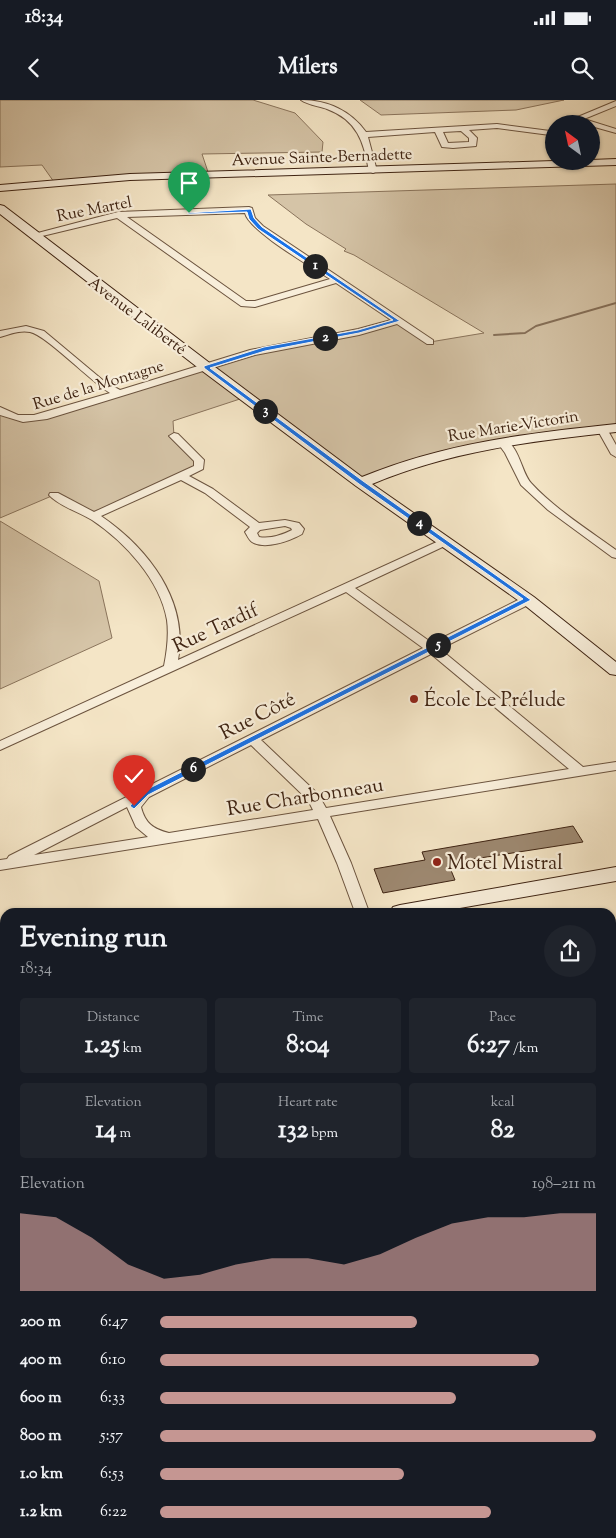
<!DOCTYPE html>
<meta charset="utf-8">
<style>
:root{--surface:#171b24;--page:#20242c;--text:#f1f3f6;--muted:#9ea1a6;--accent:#c59692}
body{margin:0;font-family:"Sorts Mill Goudy",serif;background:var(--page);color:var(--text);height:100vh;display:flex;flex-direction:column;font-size:19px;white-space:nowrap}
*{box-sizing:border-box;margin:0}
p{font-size:16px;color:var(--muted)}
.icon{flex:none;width:28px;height:28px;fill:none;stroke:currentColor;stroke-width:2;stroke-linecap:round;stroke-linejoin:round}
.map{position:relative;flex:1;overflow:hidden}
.panel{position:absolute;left:0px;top:808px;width:616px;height:631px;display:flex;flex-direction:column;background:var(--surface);border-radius:15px 15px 0 0;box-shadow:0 1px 4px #0004}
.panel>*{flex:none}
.needle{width:32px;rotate:327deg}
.fabs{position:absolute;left:545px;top:15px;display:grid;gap:10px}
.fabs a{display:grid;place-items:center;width:55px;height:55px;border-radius:50%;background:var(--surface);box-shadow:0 1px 4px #0004;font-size:25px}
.pin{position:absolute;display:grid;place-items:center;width:42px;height:42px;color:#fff;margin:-51px -21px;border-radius:50% 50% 50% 0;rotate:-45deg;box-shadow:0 0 5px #0007}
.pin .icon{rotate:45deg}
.km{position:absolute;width:25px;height:25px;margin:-12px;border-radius:50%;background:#222;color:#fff;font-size:14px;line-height:25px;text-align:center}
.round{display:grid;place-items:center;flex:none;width:52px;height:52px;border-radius:26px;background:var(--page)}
.summary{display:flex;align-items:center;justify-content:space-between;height:85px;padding:0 20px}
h1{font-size:28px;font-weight:700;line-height:38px}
.stats{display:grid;grid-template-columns:repeat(3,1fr);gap:8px;height:85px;padding:5px 20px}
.stats div{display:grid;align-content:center;border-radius:5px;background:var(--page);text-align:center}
.stats b{font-size:25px;font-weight:700}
.stats small{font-size:14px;font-weight:400}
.stats p{font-size:14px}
.chart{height:140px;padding:10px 20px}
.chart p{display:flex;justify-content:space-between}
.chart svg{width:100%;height:90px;margin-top:5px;fill:var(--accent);opacity:.7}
ul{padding:0 20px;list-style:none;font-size:16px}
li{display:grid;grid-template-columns:80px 60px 1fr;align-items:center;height:38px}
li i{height:12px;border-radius:6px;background:var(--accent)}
.status{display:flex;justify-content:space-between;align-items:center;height:35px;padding:0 25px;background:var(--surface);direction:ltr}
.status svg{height:14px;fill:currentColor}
header{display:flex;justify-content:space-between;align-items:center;height:65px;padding:0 20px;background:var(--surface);font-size:22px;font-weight:700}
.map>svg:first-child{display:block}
</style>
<div class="status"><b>18:34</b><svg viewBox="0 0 49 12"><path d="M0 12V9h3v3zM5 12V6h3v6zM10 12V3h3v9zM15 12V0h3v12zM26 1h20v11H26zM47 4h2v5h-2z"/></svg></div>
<header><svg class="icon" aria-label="back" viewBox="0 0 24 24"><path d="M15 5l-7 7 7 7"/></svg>Milers<svg class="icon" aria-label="search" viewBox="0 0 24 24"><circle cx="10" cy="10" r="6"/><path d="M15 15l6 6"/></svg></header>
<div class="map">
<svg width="616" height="1438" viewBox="0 0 616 1438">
<rect width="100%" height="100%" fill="#f4e5c6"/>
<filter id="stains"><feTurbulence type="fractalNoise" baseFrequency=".004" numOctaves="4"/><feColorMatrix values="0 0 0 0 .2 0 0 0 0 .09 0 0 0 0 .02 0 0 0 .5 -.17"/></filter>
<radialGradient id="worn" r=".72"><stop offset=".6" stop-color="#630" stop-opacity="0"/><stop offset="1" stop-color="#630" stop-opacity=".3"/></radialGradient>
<path fill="#d5c4a7" stroke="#8a745c" d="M 0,0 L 253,0 L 295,13 L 323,42 L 322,52 L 202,54 L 209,75 L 54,82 L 42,65 L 0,67 Z
M 360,0 L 564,0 L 516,10 L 381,15 Z
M 616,84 L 616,328 L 478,345 L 361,383 L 246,297 L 173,321 L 174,336 L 199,367 L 93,416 L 54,395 L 0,418 L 0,310 L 18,320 L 253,252 L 397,221 L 430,242 L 484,233 L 354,155 L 344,151 L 346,149 L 306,124 L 268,95 Z
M 0,421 L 99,481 L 112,538 L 0,589 Z
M 616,1036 L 616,1181 L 611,1173 L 611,1037 Z
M 0,1256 L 5,1257 L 5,1434 L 315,1434 L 319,1438 L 0,1438 Z
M 611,1415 L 616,1420 L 616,1438 L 478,1438 L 483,1434 L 611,1434 Z"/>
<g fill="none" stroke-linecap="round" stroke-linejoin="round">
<path stroke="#867059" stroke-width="2" d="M 494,235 L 525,233 L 536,226 L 616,203"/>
</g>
<path fill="#9d8870" stroke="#3e2312" d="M 573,726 L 583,742 L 448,763 L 455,780 L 383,793 L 374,769 L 425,760 L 422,752 Z"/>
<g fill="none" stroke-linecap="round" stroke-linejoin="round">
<g stroke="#6c543f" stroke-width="2">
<path id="street" d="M 301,0 C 328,0 351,11 366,32 L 497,24 L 550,31 L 554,33 L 550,35 L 497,28 L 469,30 L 477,38 L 476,46 L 453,48 L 442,47 L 435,32 L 368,37 L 377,71 L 373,73 L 369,71 C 364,42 357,20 327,9 C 319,6 308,5 301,0 ZM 461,31 L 469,38 L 469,42 L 448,43 L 443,32 Z
M 616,1 L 616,6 L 584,19 L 616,29 L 616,33 L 591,26 L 591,24 L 577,22 L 561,24 Z
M 249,107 L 252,108 L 255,118 L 263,126 L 433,240 L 433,244 L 427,244 L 397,224 L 359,235 L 255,255 L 47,319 L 23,322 L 0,315 L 0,307 L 18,315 L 34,315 L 110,293 C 91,282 46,235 30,232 C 20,230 10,234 0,237 L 0,231 L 26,226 L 44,231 L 105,282 L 120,290 L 250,250 L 358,229 L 391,220 L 336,183 L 255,207 L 241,206 L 117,118 L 34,138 L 30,135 L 118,112 ZM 245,113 C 249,131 312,167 330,179 L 255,201 L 246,201 L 127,117 Z
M 602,326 L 606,327 L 616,345 L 616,357 L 611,354 L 597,329 Z
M 174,333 L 178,334 L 204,360 L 203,369 L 189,376 L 213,389 L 259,423 L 285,420 L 299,423 L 304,429 L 302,434 C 290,441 265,450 252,442 C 249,440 247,435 245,432 L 250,427 L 205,393 L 181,380 L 101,416 C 148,448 189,501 178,560 L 441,440 L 449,440 L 451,442 L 449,444 L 355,488 L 432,543 L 524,497 L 532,497 L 534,500 L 532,503 L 440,549 L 583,667 L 616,662 L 616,670 L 330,716 L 351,763 L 369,812 L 355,812 L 337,763 L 318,719 L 0,770 L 0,760 L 7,759 L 9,756 L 423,548 L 346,492 L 0,650 L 0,641 L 164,566 C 167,551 169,535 167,520 C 160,480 125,442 92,420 C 79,412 59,406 49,395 L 50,393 L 58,393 L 94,412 L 194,366 L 194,361 L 169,336 ZM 285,426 L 291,428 L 292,430 C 282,435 270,439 259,437 L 257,433 L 260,430 ZM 431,554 L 569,669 L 326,708 L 318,694 L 261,640 ZM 251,645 L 308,700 L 313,710 L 169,733 C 153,729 145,723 141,707 L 149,697 ZM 127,707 L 136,727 L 148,737 L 34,755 Z
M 502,339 C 519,343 521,372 531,383 C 555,409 587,429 616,450 L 616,458 L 612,457 L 548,410 L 521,385 L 505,353 L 497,342 Z
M 611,886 L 616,886 L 616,898 L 611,898 Z
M 0,1000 L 5,1000 L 5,1012 L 0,1012 Z
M 616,1029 L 616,1043 L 611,1044 L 611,1030 Z"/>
</g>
<g stroke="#3e2312" stroke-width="2">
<path id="secondary" d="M 616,59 L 616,65 L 130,80 L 0,91 L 0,85 L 130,74 L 554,61 L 591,61 L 591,60 Z
M 0,105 L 4,106 L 211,264 L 362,377 C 444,343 529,333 616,324 L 616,332 C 532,341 450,351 372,384 L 534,497 L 616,562 L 616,575 L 610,574 L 522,503 L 356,386 L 201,270 L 0,114 Z
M 616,767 L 616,781 L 437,812 L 390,812 L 393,807 L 400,805 Z
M 5,873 L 5,889 L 0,890 L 0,874 Z
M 0,1105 L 5,1106 L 5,1126 L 0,1125 Z
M 611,1374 L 616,1376 L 616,1405 L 611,1403 Z"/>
</g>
<use href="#street" fill="#f8eeda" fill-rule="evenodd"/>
<use href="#secondary" fill="#f8eeda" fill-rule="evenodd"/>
</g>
<path fill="#1a73e8" stroke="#fff" d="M 251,109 L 254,118 L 262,127 L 400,221 L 359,233 L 265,251 L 210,268 L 363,381 L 531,500 L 148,695 L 134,709 L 130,706 L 142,692 L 523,499 L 359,384 L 204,268 L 204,266 L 264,247 L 358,230 L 393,220 L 258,129 L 249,119 L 247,112 L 189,114 L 187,113 Z"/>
<g fill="#8f2418" stroke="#f8eeda" stroke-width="2">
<circle cx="414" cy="599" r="5"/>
<circle cx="437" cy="762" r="5"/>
</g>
<g text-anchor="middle" stroke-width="4.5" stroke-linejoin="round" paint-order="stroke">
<g font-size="16" fill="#3e2312" stroke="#f8eeda">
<text transform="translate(322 56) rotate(-2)" y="6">Avenue Sainte-Bernadette</text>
<text transform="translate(94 108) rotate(-11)" y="6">Rue Martel</text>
<text transform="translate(138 215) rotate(37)" y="6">Avenue Laliberté</text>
<text transform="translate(98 284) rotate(-17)" y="6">Rue de la Montagne</text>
<text transform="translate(513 325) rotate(-9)" y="6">Rue Marie-Victorin</text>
</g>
<g font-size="20" fill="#3e2312" stroke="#f8eeda">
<text transform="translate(215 527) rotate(-25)" y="7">Rue Tardif</text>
<text transform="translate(257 615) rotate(-27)" y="7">Rue Côté</text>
<text transform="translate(305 696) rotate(-9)" y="7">Rue Charbonneau</text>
</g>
<g font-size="20" fill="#3e2312" stroke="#f8eeda" text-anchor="start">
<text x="424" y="606">École Le Prélude</text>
<text x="447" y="769">Motel Mistral</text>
</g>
</g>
<rect width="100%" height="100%" filter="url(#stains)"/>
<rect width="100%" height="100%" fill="url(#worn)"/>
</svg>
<div class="fabs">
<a><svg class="needle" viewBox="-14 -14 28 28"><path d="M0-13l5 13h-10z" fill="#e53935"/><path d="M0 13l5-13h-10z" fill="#9ea1a6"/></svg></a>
</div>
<div class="pin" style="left:189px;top:113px;background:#1e9e55"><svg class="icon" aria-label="arrive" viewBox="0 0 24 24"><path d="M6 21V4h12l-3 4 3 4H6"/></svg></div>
<div class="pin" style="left:134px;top:706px;background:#d93025"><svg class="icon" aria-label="check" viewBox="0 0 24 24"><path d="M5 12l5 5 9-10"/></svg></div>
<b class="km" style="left:315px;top:166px">1</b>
<b class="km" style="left:325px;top:238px">2</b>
<b class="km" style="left:265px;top:311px">3</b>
<b class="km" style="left:419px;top:423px">4</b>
<b class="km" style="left:438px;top:545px">5</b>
<b class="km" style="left:193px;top:669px">6</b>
<section class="panel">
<div class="summary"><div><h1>Evening run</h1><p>18:34</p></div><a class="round"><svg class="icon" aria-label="share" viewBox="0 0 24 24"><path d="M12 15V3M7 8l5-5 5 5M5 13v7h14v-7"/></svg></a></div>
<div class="stats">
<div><p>Distance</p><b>1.25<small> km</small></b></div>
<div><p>Time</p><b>8:04</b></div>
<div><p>Pace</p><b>6:27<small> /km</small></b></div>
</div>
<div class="stats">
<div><p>Elevation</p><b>14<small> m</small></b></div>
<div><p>Heart rate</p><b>132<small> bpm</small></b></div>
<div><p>kcal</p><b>82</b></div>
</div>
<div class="chart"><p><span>Elevation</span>198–211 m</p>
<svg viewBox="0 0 160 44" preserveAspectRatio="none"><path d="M0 44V6L10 8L20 18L30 31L40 38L50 36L60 31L70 28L80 28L90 31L100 26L110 18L120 11L130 8L140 8L150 6L160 6V44z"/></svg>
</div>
<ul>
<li><b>200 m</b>6:47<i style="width:59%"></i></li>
<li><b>400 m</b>6:10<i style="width:87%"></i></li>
<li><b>600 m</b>6:33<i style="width:68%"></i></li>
<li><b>800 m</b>5:57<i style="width:100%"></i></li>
<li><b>1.0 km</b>6:53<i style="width:56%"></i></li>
<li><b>1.2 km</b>6:22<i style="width:76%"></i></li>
</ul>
</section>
</div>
